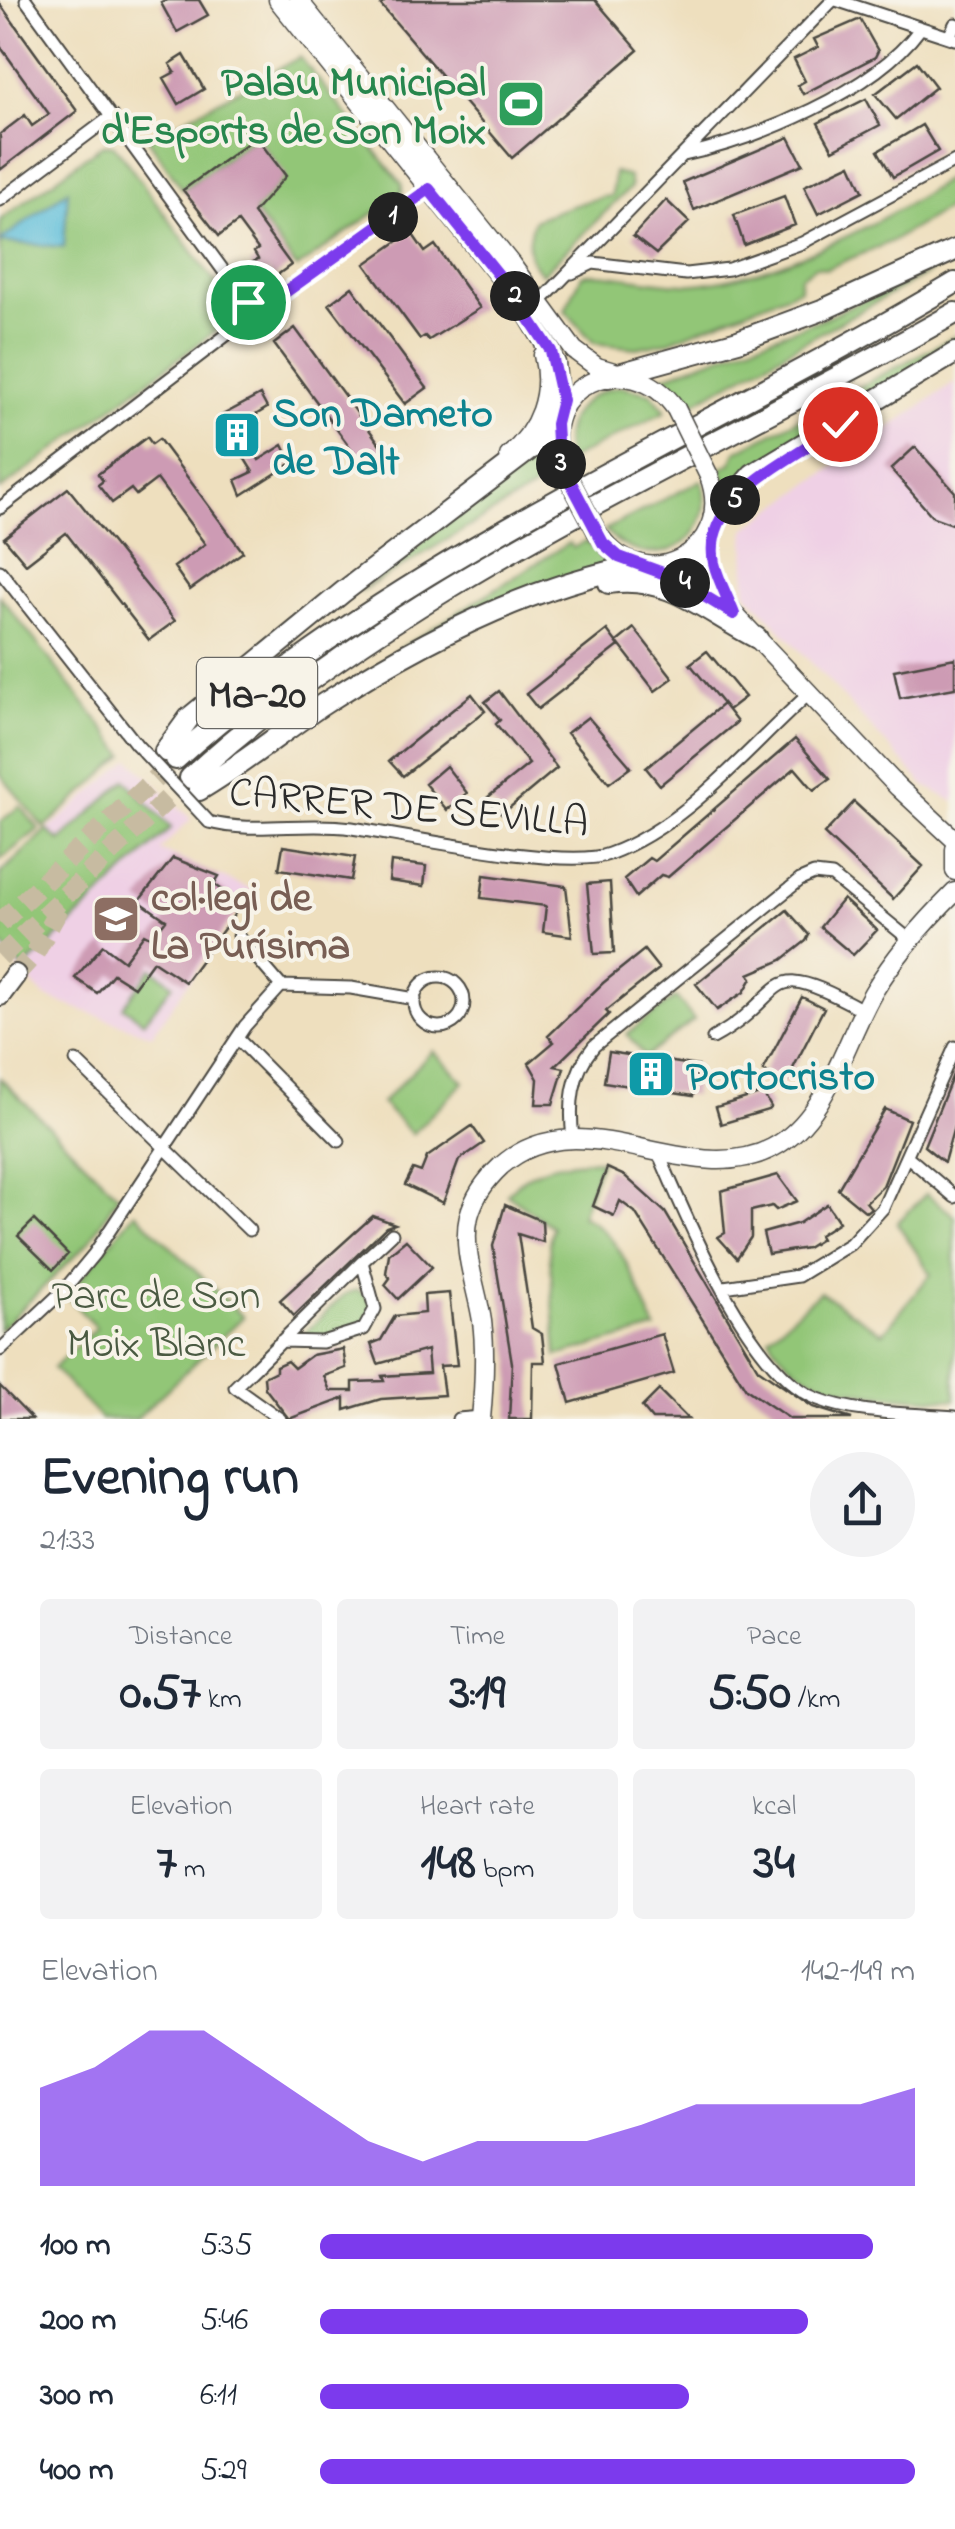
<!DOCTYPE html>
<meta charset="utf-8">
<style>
:root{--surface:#fff;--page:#f2f2f3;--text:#1f2937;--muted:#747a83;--accent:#7c3aed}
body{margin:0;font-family:"Indie Flower",sans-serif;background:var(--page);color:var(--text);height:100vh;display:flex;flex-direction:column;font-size:38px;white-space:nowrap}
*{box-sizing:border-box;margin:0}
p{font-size:32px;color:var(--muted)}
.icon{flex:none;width:55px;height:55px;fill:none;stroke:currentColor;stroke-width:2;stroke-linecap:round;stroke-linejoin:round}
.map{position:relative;height:1419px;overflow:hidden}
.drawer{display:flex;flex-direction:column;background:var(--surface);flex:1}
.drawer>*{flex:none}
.pin{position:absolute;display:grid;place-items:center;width:85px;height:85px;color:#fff;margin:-42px;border:5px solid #fff;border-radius:50%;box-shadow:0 2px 10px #0007}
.km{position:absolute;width:50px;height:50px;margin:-25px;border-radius:50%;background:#222;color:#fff;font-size:28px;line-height:50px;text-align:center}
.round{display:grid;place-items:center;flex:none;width:105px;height:105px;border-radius:52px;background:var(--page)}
.summary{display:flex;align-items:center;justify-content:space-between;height:170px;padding:0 40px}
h1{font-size:55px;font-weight:700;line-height:75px}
.stats{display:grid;grid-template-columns:repeat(3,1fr);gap:15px;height:170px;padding:10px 40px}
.stats div{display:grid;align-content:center;border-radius:10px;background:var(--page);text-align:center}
.stats b{font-size:50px;font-weight:700}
.stats small{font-size:28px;font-weight:400}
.stats p{font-size:28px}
.chart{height:280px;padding:20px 40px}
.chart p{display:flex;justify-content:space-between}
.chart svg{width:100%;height:180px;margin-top:10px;fill:var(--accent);opacity:.7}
ul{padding:0 40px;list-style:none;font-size:32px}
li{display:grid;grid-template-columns:160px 120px 1fr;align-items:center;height:75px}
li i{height:25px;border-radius:12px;background:var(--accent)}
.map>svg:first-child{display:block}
</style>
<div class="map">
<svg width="955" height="1419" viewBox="0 0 955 1419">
<rect width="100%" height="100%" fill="#f7f3e8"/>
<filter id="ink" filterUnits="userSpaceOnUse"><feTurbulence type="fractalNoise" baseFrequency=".01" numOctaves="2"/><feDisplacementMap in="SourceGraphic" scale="20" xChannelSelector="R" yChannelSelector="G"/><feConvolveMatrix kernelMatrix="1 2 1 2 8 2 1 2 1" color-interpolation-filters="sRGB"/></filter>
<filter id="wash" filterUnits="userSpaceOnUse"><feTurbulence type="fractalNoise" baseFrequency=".0048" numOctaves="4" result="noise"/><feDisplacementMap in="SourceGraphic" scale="40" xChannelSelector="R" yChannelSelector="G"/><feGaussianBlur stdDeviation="2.25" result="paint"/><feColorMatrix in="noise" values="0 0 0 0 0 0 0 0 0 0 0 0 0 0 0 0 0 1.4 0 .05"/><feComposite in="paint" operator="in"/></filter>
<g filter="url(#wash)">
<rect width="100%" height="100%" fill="#eedfbe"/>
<path fill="#efd0e5" d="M 955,382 L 955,802 L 925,786 L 746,592 L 745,529 Z
M 130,759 L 191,819 L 160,850 L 252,890 L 152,1035 L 45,997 L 0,949 L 0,871 Z"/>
<path fill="#92c677" stroke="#5e7851" stroke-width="2.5" d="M 300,57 L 402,184 L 402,193 L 297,268 L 254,211 L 285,176 L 256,137 L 183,190 L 148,139 Z
M 102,145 L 114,145 L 234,308 L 232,319 L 0,490 L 0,220 Z
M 614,172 L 629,177 L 631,187 L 542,274 C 525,257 526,242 534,220 C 547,214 599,196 612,196 Z
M 955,173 L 955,204 L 890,242 L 826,269 L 816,266 L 800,277 L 800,289 L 667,342 L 636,348 L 594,343 L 565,310 L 582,275 C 606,270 661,287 696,284 C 776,277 890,220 955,173 Z
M 934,270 L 688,406 L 662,377 L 819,320 Z
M 955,336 L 955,344 L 727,489 L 721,469 L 731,463 L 736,452 Z
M 621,386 L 651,393 L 666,411 L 569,460 C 555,421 584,393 621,386 Z
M 543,445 L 550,471 L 536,478 L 539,485 L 359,592 Z
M 702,480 C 720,544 648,579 605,530 Z
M 586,541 L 608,564 L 387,657 L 569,543 L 573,548 Z
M 0,596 L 125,755 L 44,828 L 0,774 Z
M 126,780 L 171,828 L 24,969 L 0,943 L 0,874 L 47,830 L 60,841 Z
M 20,806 L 39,829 L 0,860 L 0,822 Z
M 152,968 L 173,984 L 144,1022 L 123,1007 Z
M 676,997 L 694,1020 L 645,1057 L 627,1034 Z
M 433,1051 L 464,1082 L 412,1134 L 381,1103 Z
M 0,1078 L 118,1195 L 90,1241 L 0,1330 Z
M 601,1160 L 581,1216 C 624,1234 636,1289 656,1329 L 557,1356 L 549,1244 L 552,1227 L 507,1194 C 533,1164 562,1162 601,1160 Z
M 926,1194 L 955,1216 L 955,1400 C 895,1395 800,1401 769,1336 L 820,1292 L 883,1333 L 931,1274 L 897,1223 Z
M 135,1212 L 243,1317 L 136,1419 L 101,1419 L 53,1368 L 96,1328 L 67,1296 Z
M 357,1290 L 370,1298 L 372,1309 L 363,1327 L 322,1339 L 297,1340 L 345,1294 Z"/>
<path fill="#5cbeda" stroke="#447482" stroke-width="2.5" d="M 68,190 L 64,247 L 0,242 L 0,241 Z"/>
<g id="blocks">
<path fill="#cd9bb4" d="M 167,0 L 199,0 L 208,15 L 177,32 L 161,3 Z
M 386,0 L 595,0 L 638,50 L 512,158 L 381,5 Z
M 0,4 L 77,111 L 0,170 L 0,134 L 25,115 L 32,126 L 49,114 L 0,46 Z
M 860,19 L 878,51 L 875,57 L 803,94 L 798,85 L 805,81 L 794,59 L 818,47 L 814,39 Z
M 184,55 L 204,89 L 179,104 L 164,78 L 175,72 L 170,64 Z
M 917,62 L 936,87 L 896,119 L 875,94 Z
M 866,99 L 880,125 L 833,150 L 818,123 Z
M 922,125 L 938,151 L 893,177 L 878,151 Z
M 256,137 L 286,176 L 253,213 L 291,265 L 273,278 L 269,272 L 260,278 L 250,264 L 258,259 L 254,252 L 258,249 L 238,222 L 219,236 L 183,190 Z
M 789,137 L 803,164 L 694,210 L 683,182 Z
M 851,164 L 863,191 L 818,214 L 804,186 Z
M 784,196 L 795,225 L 744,245 L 734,215 Z
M 666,200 L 689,222 L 656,254 L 633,236 Z
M 411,232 L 425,252 L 435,245 L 480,308 L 429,340 L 425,336 L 420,339 L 365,264 Z
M 352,287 L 427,388 L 405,404 L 329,304 Z
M 295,328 L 387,454 L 366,469 L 274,344 Z
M 260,395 L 267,408 L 239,425 L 259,460 L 283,445 L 292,463 L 242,495 L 236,480 L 253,472 L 219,417 Z
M 147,437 L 152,444 L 159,439 L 243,552 L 190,590 L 174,567 L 205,544 L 157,479 L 136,495 L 131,489 L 112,503 L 98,485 L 103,481 L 98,474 Z
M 915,447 L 955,492 L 955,525 L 933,517 L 891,469 Z
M 68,488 L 175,621 L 149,640 L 66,533 L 26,564 L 4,538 Z
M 634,628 L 673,678 L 655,691 L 617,642 Z
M 607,630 L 619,646 L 538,709 L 526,694 Z
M 707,651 L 745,697 L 728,710 L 690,664 Z
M 955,658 L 955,688 L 900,698 L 894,670 Z
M 499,691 L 557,768 L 502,814 L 487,798 L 529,764 L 496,724 L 500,720 L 485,702 Z
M 472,694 L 485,711 L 403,776 L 389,761 Z
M 723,704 L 737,722 L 660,785 L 646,768 Z
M 588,717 L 631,767 L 609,783 L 567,733 Z
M 795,739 L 830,779 L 814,790 L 795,768 L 668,877 L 661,875 L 636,897 L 624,879 L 649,858 L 654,861 Z
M 446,766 L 467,793 L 447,810 L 425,784 Z
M 854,802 L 923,866 L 893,899 L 824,834 Z
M 283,846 L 355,857 L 351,880 L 279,869 Z
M 173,858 L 219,876 L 214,884 L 242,904 L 185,982 L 153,961 L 134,987 L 113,974 L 97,993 L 75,978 L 103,945 L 124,961 L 144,934 L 152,938 L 166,920 L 139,901 Z
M 391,862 L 426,866 L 424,886 L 389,881 Z
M 484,875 L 566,886 L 572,936 L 543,932 L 546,906 L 481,898 Z
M 610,882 L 614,953 L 594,954 L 587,884 Z
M 843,899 L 877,930 L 853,955 L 820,927 Z
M 787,910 L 809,935 L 806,941 L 782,960 L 749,974 L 752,978 L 744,992 L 717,1010 L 696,984 Z
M 644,950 L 659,969 L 606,1011 L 609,1014 L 555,1066 L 564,1068 L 553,1104 L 536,1104 L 538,1079 L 529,1063 L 554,1042 L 548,1036 L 603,983 Z
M 802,997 L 824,1008 L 786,1082 L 763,1071 Z
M 609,1052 L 698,1066 L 693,1096 L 604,1082 Z
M 955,1070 L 955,1123 L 944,1162 L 924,1146 Z
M 763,1093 L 771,1107 L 768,1110 L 721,1124 L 716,1107 Z
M 885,1109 L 909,1120 L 883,1186 L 866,1202 L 871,1208 L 866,1212 L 838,1189 Z
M 472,1126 L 484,1143 L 459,1160 L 443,1203 L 405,1185 L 413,1169 L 421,1172 L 427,1157 Z
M 607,1168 L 625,1176 L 665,1212 L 758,1369 L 813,1407 L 852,1419 L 790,1419 L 746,1389 L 635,1212 L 620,1201 L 614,1216 L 593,1206 Z
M 778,1175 L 797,1201 L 776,1210 L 772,1206 L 751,1211 L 751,1237 L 737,1258 L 718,1237 L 725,1233 L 721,1191 Z
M 827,1204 L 839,1222 L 819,1235 L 821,1239 L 807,1248 L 768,1254 L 763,1233 L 799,1223 Z
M 505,1205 L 542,1221 L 543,1242 L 518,1234 L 532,1328 L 542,1334 L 545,1362 L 533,1362 L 532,1419 L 509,1419 L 512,1363 L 493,1246 Z
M 373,1216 L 395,1224 L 386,1227 L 294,1316 L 280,1300 Z
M 34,1220 L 68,1254 L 53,1270 L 18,1236 Z
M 406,1240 L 432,1267 L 398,1299 L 385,1285 L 390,1278 L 386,1273 L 389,1254 Z
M 449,1293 L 457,1365 L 440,1366 L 444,1395 L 381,1399 L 345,1410 L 345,1398 L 289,1419 L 265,1388 L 264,1377 L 276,1371 L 276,1366 L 287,1361 L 294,1368 L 312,1355 L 343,1349 L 346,1368 L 324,1376 L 330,1391 L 353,1391 L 353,1382 L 384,1381 L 382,1376 L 429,1373 L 427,1350 L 378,1364 L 371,1344 L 381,1340 L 395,1316 L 425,1313 L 424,1295 Z
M 662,1334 L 674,1373 L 570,1403 L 559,1363 Z
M 0,1386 L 32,1419 L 0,1419 Z
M 659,1390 L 688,1419 L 652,1419 L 642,1407 Z"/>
</g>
</g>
<g filter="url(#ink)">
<use href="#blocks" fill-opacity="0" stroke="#484641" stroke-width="2.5"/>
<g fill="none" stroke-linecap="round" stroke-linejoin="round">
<path stroke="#c7bba1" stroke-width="20" stroke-dasharray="20 10" stroke-linecap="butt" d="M 0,923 L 176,759
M 0,957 L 190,778
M 15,975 L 35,953 L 59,909"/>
<g stroke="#484641" stroke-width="15">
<path id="street" d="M 26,0 L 255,314
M 836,0 L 955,39
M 949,37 L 955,24
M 684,155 C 757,139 873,92 919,30
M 0,200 L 112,116
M 572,273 L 593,263 L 686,274 L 729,269 L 802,243 L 955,161
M 539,303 L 833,0
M 0,508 L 258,311 L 429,189
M 0,571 L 136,744
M 209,822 C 254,834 305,821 352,828 C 405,836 566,870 609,854 C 688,825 748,748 810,693
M 239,937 L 281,986
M414 1002a25 25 0 1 1 50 0a25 25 0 1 1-50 0Z
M 237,1038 L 339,1141
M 713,1038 C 794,993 758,953 863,1010
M 76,1061 L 249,1230
M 573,1139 C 569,1104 571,1074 594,1046 L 800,880 L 814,874 L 832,876 L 910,940
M 658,1152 C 686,1217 750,1374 818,1399 C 859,1415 911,1413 955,1417
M 908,1157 L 955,1197
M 362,1262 L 392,1234
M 724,1287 L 798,1276 L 850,1244 L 883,1208 L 955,1047
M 0,1350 L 65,1289 L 94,1254 L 245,1026 L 281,986 L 351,988 L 415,999
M 280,1419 L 235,1387 L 362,1262 L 375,1309 L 364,1329 L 322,1342 L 281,1341
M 458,1419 L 482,1417"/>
</g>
<g stroke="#484641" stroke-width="21">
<path id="secondary" d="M 278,0 L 519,301 L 556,363 L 560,411
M 298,0 L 511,264 L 574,350 L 597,367 L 624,375
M 509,456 C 539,430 553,394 543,355
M 561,464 C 533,386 630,343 676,409
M 597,532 C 640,602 738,552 709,476
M 705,538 L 701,553 L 706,570 L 734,614 L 898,787 L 955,840
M 648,567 L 695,589 L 725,610
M 955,849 L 955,871
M 481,1419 C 484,1386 486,1353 482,1321 C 477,1287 461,1250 469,1216 C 474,1197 487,1179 501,1166 C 581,1095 687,1192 772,1148 C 828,1119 844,1042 874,991 C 896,954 925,922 955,892"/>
</g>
<g stroke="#484641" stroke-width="24">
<path id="highway" d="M 608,377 L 738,341 L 822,310 L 955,250
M 714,518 L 753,474 L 955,353
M 609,583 C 670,574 707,613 757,638
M 165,751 L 189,718 L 343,592 L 533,447 L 557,417
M 176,759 C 405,553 694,439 955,283
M 190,778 C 405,579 703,457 955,313
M 199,790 C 244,764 282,731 325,703 C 418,643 530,586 639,565
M 0,995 L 15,975"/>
</g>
<use href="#street" stroke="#fff" stroke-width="11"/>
<use href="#secondary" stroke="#fff" stroke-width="18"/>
<use href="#highway" stroke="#fff" stroke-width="20"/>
<g stroke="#484641" stroke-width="15" stroke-linecap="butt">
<path id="street-bridge" d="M 136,744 L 209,822"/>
</g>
<g stroke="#484641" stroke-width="21" stroke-linecap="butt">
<path id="secondary-bridge" d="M 676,409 L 709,476
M 561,464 L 597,532"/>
</g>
<use href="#street-bridge" stroke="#fff" stroke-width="11"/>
<use href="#secondary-bridge" stroke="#fff" stroke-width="18"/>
</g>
</g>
<g fill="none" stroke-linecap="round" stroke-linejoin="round" filter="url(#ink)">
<g stroke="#fff" stroke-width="20">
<path id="route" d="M 248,302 L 255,314 L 429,189 L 509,288 L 551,351 L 562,400 L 556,424 L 558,458 L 603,543 L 619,557 L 671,576 L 734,614 C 728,598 718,580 714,563 C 700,495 798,458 840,424"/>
</g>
<use href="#route" stroke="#7c3aed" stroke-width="12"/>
</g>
<defs>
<g id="stadium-square" transform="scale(2.5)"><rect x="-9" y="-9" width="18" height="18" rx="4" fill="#2e9e5b" stroke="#f7f3e8"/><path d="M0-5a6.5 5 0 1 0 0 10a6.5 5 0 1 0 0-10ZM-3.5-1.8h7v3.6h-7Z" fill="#fff"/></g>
<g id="building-square" transform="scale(2.5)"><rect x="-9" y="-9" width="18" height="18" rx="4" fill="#0f9aa8" stroke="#f7f3e8"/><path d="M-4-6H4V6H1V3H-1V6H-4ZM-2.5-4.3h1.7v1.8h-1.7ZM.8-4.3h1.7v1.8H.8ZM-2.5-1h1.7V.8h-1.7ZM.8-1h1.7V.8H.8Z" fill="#fff"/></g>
<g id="school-square" transform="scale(2.5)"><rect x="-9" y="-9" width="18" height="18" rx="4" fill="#8d6e63" stroke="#f7f3e8"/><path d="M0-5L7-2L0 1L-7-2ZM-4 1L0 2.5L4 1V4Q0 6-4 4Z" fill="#fff"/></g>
</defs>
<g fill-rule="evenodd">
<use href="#stadium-square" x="521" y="104"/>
<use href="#building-square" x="237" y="435"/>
<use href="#school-square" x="116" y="919"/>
<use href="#building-square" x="651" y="1074"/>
</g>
<g text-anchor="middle" stroke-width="8" stroke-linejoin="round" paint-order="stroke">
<rect fill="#f7f3e8" stroke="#686764" stroke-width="2.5" x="197" y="658" width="120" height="70" rx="8"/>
<g font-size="40" font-weight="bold" fill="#2b2b2b">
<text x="257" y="707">Ma-20</text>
</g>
<g font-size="42" font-weight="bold" fill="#27864d" stroke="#f7f3e8" text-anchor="end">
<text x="486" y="95">Palau Municipal<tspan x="486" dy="48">d'Esports de Son Moix</tspan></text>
</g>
<g font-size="42" font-weight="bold" fill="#0d838f" stroke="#f7f3e8" text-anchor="start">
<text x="272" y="426">Son Dameto<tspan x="272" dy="48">de Dalt</tspan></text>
<text x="686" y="1089">Portocristo</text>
</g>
<g font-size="42" fill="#2b2b2b" stroke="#f7f3e8">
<text transform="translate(409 805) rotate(5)" y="15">CARRER DE SEVILLA</text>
</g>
<g font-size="42" font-weight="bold" fill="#785e54" stroke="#f7f3e8" text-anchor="start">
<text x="151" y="910">col·legi de<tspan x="151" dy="48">La Purísima</tspan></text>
</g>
<g font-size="42" fill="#4a5a42" stroke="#f7f3e8">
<text x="156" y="1308">Parc de Son<tspan x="156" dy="48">Moix Blanc</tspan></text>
</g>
</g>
</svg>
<div class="pin" style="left:248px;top:302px;background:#1e9e55"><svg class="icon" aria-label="arrive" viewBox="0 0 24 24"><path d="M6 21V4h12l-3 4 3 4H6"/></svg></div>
<div class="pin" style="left:840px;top:424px;background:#d93025"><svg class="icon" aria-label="check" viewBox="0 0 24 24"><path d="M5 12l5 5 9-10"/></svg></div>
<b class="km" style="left:393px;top:217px">1</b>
<b class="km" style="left:515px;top:296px">2</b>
<b class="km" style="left:561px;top:464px">3</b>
<b class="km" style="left:685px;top:583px">4</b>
<b class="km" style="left:735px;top:500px">5</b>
</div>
<section class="drawer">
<div class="summary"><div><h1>Evening run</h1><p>21:33</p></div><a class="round"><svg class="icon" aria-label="share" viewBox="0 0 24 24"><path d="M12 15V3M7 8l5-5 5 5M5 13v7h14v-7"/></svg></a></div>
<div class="stats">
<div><p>Distance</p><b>0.57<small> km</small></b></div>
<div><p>Time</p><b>3:19</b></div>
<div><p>Pace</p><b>5:50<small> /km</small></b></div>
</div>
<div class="stats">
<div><p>Elevation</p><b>7<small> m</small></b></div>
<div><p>Heart rate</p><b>148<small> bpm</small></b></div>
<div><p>kcal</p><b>34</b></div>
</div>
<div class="chart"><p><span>Elevation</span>142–149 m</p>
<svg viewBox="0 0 160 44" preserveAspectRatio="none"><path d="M0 44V20L10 15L20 6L30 6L40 15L50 24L60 33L70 38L80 33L90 33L100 33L110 29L120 24L130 24L140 24L150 24L160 20V44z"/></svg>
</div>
<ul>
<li><b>100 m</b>5:35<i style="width:93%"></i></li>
<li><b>200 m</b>5:46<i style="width:82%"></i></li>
<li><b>300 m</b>6:11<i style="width:62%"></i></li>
<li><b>400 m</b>5:29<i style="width:100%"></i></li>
</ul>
</section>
